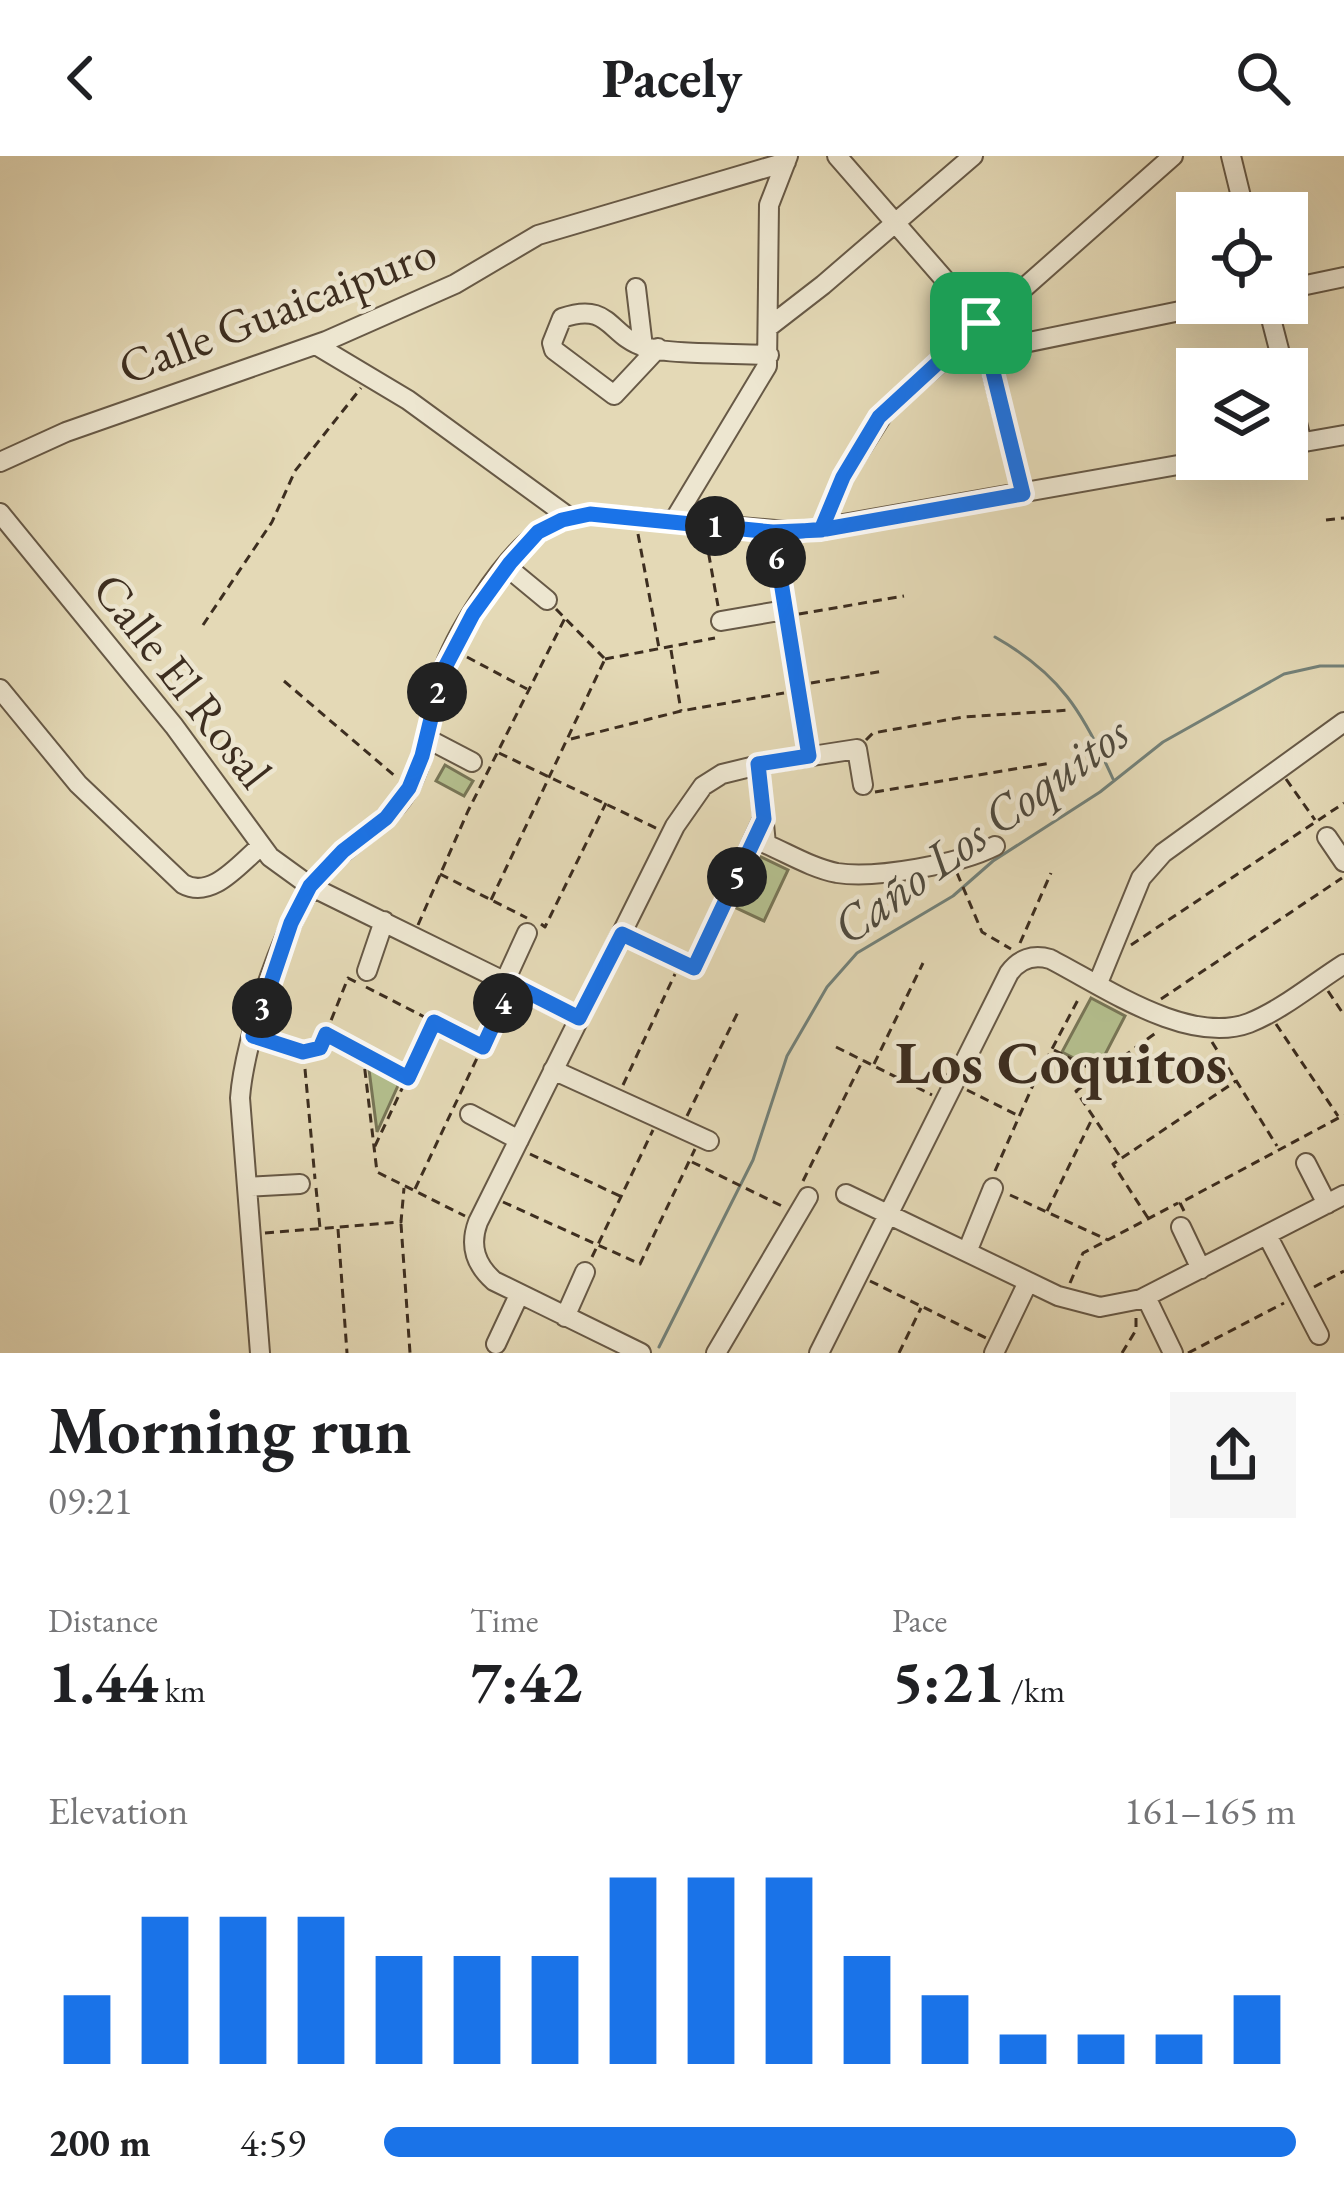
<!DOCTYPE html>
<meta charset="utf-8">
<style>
:root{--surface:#fff;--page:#f6f6f6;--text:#202124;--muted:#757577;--accent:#1a73e8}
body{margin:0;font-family:"EB Garamond",serif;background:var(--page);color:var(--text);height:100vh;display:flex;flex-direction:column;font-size:45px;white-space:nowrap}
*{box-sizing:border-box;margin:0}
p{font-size:39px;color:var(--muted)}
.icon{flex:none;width:66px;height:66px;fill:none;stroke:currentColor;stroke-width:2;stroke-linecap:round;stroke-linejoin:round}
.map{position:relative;height:1197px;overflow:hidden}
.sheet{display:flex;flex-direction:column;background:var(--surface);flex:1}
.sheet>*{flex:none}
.fabs{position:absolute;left:1176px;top:36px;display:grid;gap:24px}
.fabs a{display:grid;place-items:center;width:132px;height:132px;border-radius:0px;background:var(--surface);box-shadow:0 12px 48px #0002;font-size:60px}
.pin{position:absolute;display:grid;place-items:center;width:102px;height:102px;color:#fff;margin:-51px;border-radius:24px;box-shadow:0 6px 18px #0006}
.km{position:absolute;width:60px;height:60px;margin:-30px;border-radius:50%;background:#222;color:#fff;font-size:33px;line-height:60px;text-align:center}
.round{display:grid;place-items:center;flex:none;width:126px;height:126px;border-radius:0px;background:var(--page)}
.summary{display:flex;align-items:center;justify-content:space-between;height:204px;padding:0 48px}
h1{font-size:66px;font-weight:700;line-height:90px}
.figures{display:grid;grid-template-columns:repeat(3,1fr);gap:18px;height:204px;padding:12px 48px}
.figures div{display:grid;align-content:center}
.figures b{font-size:60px;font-weight:700}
.figures small{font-size:33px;font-weight:400}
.figures p{font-size:33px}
.chart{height:336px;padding:24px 48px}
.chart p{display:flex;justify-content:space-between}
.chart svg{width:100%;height:216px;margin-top:12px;stroke:var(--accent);stroke-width:6}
ul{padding:0 48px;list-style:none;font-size:39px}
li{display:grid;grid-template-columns:192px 144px 1fr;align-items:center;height:90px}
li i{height:30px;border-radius:15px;background:var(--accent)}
header{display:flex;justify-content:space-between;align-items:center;height:156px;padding:0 48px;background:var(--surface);font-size:54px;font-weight:700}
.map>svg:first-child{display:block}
</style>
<header><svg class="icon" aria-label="back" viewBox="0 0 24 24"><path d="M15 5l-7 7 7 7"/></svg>Pacely<svg class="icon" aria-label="search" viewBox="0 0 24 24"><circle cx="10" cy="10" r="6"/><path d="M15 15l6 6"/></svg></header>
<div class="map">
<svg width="1344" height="1197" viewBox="0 0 1344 1197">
<rect width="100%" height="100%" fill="#e4d9b6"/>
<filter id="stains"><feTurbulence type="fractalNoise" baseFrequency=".00167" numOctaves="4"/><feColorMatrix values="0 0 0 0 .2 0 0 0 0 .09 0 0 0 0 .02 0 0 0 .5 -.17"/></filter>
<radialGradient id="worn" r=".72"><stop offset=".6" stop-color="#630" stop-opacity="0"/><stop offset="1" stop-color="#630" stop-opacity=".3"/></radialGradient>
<path fill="#b4bf8e" stroke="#787657" stroke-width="3" d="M 445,609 L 473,625 L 464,640 L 436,625 Z
M 755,698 L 788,714 L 764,765 L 730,749 Z
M 1091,842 L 1125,860 L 1097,914 L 1062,896 Z
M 368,906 L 401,923 L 377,976 L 377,975 Z"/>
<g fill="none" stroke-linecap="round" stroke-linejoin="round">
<path stroke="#738179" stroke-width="3" d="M 995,481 C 1060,518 1083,556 1113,623
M 659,1191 L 753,1004 L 787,900 L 827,831 L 857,797 L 953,740 L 993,705 L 1100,636 L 1163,586 L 1284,518 L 1320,510 L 1344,510"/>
<g stroke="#675946" stroke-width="22">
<path id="minor" d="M 837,0 L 979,163 L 1023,338
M 1231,0 L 1245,57
M 636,132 L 643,191
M 1287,133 L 1344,121
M 1267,147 L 1284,213
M 770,170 L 823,129 L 973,0
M 316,189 L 408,244 L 570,362
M 658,192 L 614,239 L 554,194 L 552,187 L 562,162 C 611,145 608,180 645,191 C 670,199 738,197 769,199
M 990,194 L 1219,147
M 1287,227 L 1302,287
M 1287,289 L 1344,279
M 0,306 L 66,276 L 326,185 L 455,128 L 538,79 L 786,6
M 0,357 L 174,570 L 270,701 L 310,730 L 579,862
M 673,366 L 767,210 L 769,49 L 788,0
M 821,373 L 843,321 L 885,255 L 1173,0
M 773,376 L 809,600
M 507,411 L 547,444
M 721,465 L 785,454
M 0,533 L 78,628 L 183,728 C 212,744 239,708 261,690
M 426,582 L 472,606
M 758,608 L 766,688 C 789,698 812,712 837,717 C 876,723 960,708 995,690
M 1327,681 L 1344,706
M 622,778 L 694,812 L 761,667
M 367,815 L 384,765
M 505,825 L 527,777
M 1098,827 L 1141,722 L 1163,697 L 1344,566
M 253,880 L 303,896
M 553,914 L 709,985
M 470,958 L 519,984
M 1306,1007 L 1327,1048
M 247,1031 L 300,1028
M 846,1038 L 1058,1140 L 1100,1151 L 1141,1143 L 1344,1039
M 1181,1071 L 1201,1113
M 1267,1079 L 1319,1179
M 967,1096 L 993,1032
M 1146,1141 L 1173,1197
M 565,1161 L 585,1116
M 496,1188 L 519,1139
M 260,1197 L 240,942 C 244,884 287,752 327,711 C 352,685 387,668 407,636 C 427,602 430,559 441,521 C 454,478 502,404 538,377 C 553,366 571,361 589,358 L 798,376 L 1212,303
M 641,1197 L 494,1125 C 476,1109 469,1090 478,1066 L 675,670 L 703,630 L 722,618 L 767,607 L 857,593 L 863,629
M 716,1197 L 808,1041
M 819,1197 L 1009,817 C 1019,803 1033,798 1050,803 C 1103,830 1188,890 1249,867 C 1282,854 1314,827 1344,808
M 994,1197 L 1028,1126"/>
</g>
<path stroke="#3d2e20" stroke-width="3" stroke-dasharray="9 6" stroke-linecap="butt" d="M 1326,364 L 1344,362
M 638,378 L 659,492
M 706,383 L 718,450
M 556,453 L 604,502
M 799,458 L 904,440
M 203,469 L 272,366 L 295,315 L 361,232
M 671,494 L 681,555
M 467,501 L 527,533
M 605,503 L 715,482
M 284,525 L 396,621
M 811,527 L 884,515
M 571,583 L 681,555 L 784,537
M 866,584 L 873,577 L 963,561 L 1070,554
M 499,597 L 658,673
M 1286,623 L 1315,664
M 875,636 L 1051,607
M 957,717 L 982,776 L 1011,793
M 440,718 L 527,762
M 491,744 L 605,503
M 541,768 L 545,771 L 606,647
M 418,769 L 468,655 L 565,462
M 1020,787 L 1051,717
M 1131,789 L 1344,647
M 366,831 L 483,891
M 1328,835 L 1344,859
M 1161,843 L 1342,722
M 1276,868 L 1338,960
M 326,878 L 406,921
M 1212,886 L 1277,990
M 836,891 L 932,939
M 320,892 L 348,822 L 358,827
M 1054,894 L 1099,917
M 363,898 L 377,1016 L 465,1060
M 874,908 L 923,807
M 305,913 L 315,1023
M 623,929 L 675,818
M 967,934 L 1017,959
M 687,960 L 739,854
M 375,990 L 432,869
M 530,998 L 620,1040
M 1119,999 L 1076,935 L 1157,876
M 692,1006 L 786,1052
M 995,1015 L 1034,927 L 1080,840
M 803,1025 L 863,904
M 316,1032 L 320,1072
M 415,1033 L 506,841
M 1010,1039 L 1108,1084
M 503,1046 L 640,1108 L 695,993
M 1047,1055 L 1093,961
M 1184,1055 L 1180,1047 L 1344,959
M 1148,1062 L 1113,1008 L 1236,925
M 401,1068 L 410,1197
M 338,1073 L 347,1197
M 265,1077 L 401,1066 L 404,1032
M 592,1101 L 653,974
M 870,1125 L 986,1182
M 1070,1127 L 1083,1097 L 1178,1047
M 1314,1131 L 1344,1115
M 899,1197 L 921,1152
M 1122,1197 L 1136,1174 L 1136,1160
M 1188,1197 L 1284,1147"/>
<use href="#minor" stroke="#ede6d0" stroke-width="18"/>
</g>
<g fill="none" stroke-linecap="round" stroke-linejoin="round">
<g stroke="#fff" stroke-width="24">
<path id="route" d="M 981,167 L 879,261 L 843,321 L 821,374 L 773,376 L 590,358 L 562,364 L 538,376 L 510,407 L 473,458 L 442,517 L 422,600 L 409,632 L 386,662 L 343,695 L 310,730 L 291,767 L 253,880 L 303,896 L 320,892 L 326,878 L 408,922 L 434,866 L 483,891 L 512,828 L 579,862 L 622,778 L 694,812 L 764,663 L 758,608 L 809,600 L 773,376 C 791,376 808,375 826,373 L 1023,338 L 981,167"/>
</g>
<use href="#route" stroke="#1a73e8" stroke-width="15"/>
</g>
<g text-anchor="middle" stroke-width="9" stroke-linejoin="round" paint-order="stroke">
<g font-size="48" fill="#3d2e20" stroke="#ede6d0">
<text transform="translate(277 153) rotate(-21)" y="17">Calle Guaicaipuro</text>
<text transform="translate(183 524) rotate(52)" y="17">Calle El Rosal</text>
</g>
<g font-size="51" font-style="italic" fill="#4f4a3e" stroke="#ede6d0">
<text transform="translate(980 673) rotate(-36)" y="18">Caño Los Coquitos</text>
</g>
<g font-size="60" font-weight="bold" fill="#3d2e20" stroke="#ede6d0">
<text x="1061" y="927">Los Coquitos</text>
</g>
</g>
<rect width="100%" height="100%" filter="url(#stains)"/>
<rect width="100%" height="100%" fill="url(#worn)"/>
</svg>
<div class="fabs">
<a><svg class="icon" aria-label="locate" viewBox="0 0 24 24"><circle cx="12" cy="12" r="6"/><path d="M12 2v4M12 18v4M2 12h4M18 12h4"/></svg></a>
<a><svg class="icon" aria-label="layers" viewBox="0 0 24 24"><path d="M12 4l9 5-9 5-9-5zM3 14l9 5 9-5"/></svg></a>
</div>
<div class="pin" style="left:981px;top:167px;background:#1e9e55"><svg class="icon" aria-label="arrive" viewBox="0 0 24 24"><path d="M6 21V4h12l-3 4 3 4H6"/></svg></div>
<b class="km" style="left:715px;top:370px">1</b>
<b class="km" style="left:437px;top:536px">2</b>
<b class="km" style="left:262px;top:852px">3</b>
<b class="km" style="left:503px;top:847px">4</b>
<b class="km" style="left:737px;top:721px">5</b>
<b class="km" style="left:776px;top:402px">6</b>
</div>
<section class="sheet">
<div class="summary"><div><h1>Morning run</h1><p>09:21</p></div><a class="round"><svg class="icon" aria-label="share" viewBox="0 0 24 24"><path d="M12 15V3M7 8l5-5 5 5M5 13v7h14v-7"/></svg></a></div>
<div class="figures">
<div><p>Distance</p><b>1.44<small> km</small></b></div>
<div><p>Time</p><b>7:42</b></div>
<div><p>Pace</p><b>5:21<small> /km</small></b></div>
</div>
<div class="chart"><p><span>Elevation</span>161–165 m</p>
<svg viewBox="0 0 160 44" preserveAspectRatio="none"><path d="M5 44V30M15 44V14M25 44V14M35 44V14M45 44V22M55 44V22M65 44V22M75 44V6M85 44V6M95 44V6M105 44V22M115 44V30M125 44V38M135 44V38M145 44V38M155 44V30"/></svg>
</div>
<ul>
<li><b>200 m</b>4:59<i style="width:100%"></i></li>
</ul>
</section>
